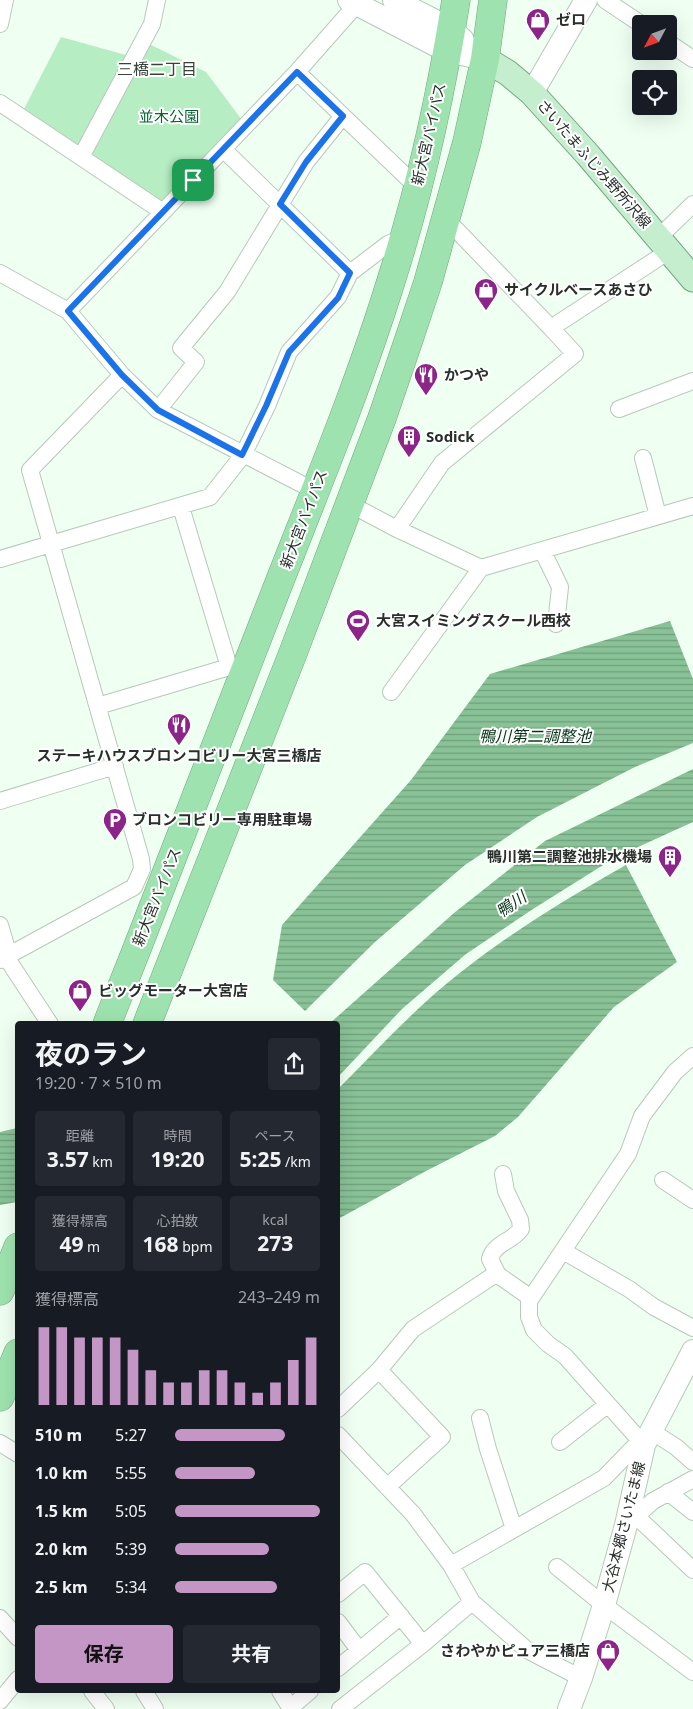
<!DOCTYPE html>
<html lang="ja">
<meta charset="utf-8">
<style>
:root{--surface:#171b24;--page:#242831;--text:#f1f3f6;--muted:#9ea1a6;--accent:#c496c5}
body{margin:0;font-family:"Noto Sans","Noto Sans JP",sans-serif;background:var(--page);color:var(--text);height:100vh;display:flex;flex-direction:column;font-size:19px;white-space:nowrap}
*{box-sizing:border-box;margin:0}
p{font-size:16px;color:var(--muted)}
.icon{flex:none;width:28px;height:28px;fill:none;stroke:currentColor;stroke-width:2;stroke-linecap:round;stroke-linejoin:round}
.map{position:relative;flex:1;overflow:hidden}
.panel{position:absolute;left:15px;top:1021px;width:325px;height:672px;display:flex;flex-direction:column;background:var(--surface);border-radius:5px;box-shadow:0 5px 20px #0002}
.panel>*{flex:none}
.needle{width:32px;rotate:229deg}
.tools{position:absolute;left:632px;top:15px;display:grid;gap:10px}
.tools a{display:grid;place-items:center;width:45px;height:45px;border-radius:5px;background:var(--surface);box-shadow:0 5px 20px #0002;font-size:25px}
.pin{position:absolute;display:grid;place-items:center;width:42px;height:42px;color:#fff;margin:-21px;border-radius:10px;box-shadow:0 2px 8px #0006}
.round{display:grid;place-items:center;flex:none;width:52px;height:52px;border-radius:5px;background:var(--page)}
.headline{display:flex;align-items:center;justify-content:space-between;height:85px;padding:0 20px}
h1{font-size:28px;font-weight:700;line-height:38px}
.stats{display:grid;grid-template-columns:repeat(3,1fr);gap:8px;height:85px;padding:5px 20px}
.stats div{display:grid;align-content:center;border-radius:5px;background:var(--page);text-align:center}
.stats b{font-size:21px;font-weight:700}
.stats small{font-size:14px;font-weight:400}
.stats p{font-size:14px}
.chart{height:140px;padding:10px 20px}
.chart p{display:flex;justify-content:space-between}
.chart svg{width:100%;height:90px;margin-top:5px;stroke:var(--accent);stroke-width:6}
.button{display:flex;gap:10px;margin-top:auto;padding:10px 20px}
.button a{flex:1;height:58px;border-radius:5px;background:var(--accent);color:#111;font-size:20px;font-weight:700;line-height:58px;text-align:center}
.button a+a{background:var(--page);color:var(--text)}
ul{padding:0 20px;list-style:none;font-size:16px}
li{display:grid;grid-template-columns:80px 60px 1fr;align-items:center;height:38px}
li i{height:12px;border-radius:6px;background:var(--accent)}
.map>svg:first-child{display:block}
</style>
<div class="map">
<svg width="693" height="1709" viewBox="0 0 693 1709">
<defs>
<pattern id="water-rules" width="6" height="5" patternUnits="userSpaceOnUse" patternTransform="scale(1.25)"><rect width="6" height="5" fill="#89c297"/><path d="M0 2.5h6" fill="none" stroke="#709e7b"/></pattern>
</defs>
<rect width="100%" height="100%" fill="#effff2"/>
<path fill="#b6edc3" d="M 61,37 L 126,55 L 80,150 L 23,111 Z
M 147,43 L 206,72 L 242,120 L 162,203 L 87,154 Z"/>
<path fill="url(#water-rules)" d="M 670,621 L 693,679 L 693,743 L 635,767 L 537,817 L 465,865 L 375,942 L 305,1011 L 273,980 L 282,925 L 411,780 L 490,674 Z
M 693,769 L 693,822 L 616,857 L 533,909 L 466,954 L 402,1009 L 338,1077 L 338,1024 L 329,1024 L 454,913 L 545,841 Z
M 626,865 L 677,962 L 614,1007 L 518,1117 L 495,1136 L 426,1171 L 338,1219 L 338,1089 C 378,1049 416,1007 461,972 C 513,931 569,897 626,865 Z
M 17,1128 L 17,1202 L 0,1205 L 0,1132 Z"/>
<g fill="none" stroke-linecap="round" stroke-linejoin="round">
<g stroke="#b6c9ba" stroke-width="18">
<path id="street" d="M 605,0 L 641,24
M 0,24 L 5,0
M 669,43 L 693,59
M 297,72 L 417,187
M 0,103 L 163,212
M 223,149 L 350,273
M 81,157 L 152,24 L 157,0
M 446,219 L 551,328
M 658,238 L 693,204
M 0,273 L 68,311 L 122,375 L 158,410 L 315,491
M 68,311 L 297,72 L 357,4
M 619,409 L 693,381
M 158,410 L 196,362 L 181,348 L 227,292 L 306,162 L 343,116
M 643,458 L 658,516
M 181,507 L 229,667 L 243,677
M 361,510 L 397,529 L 481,568
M 397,529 L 442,463 L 575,354 L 551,328 L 669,251
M 542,550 L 560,587 L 556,624
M 0,559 L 210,497 L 243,455 L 267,406 L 289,352 L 338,297 L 350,273 L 388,244 L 403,238
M 391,692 L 481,568 L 693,506
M 98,706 L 229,667
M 0,801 L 115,766
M 0,925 L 9,956
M 6,957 L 50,1024
M 0,960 L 134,887 L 142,869 L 141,859 L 30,470 L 122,375
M 503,1174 L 506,1191 L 520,1220 L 521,1229 C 512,1242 494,1243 490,1259 L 498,1275 L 531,1298
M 663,1180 L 693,1200
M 563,1251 L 629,1289 L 654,1307 L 693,1328
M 379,1370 L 442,1437 L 387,1487
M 338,1409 L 379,1370 L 413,1329 L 497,1273
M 480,1418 L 488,1449 L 514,1529
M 651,1431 L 676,1447 L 693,1462
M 338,1435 L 413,1514 L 451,1565 L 472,1602 L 527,1650 L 581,1678
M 560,1442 L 607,1405
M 0,1443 L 18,1454
M 668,1492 L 693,1512
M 636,1516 L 693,1570
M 626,1525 L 653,1501 L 693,1479
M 451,1565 L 604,1478 L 633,1448 L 644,1445 L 565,1356 L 548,1344 L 534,1330 L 529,1317 L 529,1301 L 628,1154 L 642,1116 L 675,1072 L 693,1056
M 557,1567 L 604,1605 L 693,1672
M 338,1594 L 365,1572 L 423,1644
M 0,1618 L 18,1638
M 338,1622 L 359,1650
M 338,1668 L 401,1616
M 92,1691 L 106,1709
M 144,1691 L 155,1709
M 280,1691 L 291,1709
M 0,1701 L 18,1679
M 290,1708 L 310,1691
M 340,1709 L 423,1644 L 472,1602"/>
</g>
<g stroke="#b6c9ba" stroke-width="24">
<path id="secondary" d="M 349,0 L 447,51 L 485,59
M 394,0 L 451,29 L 463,40
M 532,93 L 586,0
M 569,1709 L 581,1678 L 604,1605 L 626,1525 L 644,1445 L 693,1351"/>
</g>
<g stroke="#75a481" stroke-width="27">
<path id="primary" d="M 485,59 L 508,73 L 532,93 L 588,155 L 693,279"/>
</g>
<g stroke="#75a481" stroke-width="29">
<path id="highway" d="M 107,1024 C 165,879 221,733 277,588 C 317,486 359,385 391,281 C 420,190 441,95 456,0
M 147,1024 L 293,653 L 382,418 L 410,336 L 428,282 L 467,142 L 485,59 L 493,0
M 0,1291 L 18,1247
M 0,1397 L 18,1353"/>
</g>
<use href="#street" stroke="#fff" stroke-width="16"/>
<use href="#secondary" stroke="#fff" stroke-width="22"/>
<use href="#primary" stroke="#c5eecf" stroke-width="25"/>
<use href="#highway" stroke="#9ee3af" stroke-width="28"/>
</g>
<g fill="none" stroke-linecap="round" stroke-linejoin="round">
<g stroke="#fff" stroke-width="10">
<path id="route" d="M 297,72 L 343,116 L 306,162 L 280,204 L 350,273 L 338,298 L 289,352 L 266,406 L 242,455 L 158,410 L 122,375 L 68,311 Z"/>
</g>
<use href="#route" stroke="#1a73e8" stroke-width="6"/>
</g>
<defs>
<g id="shop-pin" transform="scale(1.25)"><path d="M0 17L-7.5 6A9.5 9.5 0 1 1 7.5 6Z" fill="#8d2489" stroke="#fff"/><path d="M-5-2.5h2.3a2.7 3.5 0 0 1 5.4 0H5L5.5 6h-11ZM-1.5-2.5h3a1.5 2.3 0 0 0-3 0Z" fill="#fff"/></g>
<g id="restaurant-pin" transform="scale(1.25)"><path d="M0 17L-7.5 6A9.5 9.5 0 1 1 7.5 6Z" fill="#8d2489" stroke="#fff"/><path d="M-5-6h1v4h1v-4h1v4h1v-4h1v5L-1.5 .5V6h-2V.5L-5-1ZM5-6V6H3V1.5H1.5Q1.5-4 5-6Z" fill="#fff"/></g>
<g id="building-pin" transform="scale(1.25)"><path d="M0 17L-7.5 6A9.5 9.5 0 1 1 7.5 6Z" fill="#8d2489" stroke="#fff"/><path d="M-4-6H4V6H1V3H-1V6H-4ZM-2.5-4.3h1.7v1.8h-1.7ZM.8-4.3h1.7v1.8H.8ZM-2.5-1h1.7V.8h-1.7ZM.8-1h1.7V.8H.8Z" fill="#fff"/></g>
<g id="stadium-pin" transform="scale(1.25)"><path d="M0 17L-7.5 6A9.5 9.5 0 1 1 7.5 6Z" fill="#8d2489" stroke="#fff"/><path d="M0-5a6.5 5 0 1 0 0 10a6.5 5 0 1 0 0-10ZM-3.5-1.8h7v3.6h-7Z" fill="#fff"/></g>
<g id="parking-pin" transform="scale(1.25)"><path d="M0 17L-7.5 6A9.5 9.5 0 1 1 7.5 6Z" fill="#8d2489" stroke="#fff"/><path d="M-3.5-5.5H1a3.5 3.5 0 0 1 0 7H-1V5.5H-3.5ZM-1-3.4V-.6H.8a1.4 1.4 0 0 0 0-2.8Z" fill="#fff"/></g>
</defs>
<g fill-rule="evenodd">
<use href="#shop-pin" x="538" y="20"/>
<use href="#shop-pin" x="486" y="290"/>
<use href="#restaurant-pin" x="426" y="375"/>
<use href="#building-pin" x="409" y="437"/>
<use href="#stadium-pin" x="358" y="621"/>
<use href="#restaurant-pin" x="179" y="725"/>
<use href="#parking-pin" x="115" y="820"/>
<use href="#building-pin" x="670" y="857"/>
<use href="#shop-pin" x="80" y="991"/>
<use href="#shop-pin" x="608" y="1651"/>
</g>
<g text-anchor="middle" stroke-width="4" stroke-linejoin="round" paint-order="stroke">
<g font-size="15" font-weight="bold" fill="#29302b" stroke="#fff" text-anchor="start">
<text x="556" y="25">ゼロ</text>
<text x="504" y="295">サイクルベースあさひ</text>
<text x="444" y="380">かつや</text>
<text x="426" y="442">Sodick</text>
<text x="376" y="626">大宮スイミングスクール西校</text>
<text x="179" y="761" text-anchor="middle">ステーキハウスブロンコビリー大宮三橋店</text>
<text x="132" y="825">ブロンコビリー専用駐車場</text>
<text x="652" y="862" text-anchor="end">鴨川第二調整池排水機場</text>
<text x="98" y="996">ビッグモーター大宮店</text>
<text x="590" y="1656" text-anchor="end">さわやかピュア三橋店</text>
</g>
<g font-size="15" fill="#046431" stroke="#fff">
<text x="169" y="122">並木公園</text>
</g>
<g font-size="15" fill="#29302b" stroke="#fff">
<text transform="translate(429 134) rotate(-77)" y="5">新大宮バイパス</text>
<text transform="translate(594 164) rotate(49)" y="5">さいたまふじみ野所沢線</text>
<text transform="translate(304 519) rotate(-69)" y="5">新大宮バイパス</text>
<text transform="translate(157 897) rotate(-68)" y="5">新大宮バイパス</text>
<text transform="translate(624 1527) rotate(-76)" y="5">大谷本郷さいたま線</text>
</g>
<g font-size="16" fill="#334337" stroke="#fff">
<text x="157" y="75">三橋二丁目</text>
</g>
<g font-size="16" font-style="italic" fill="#073419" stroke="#fff">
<text x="535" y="742">鴨川第二調整池</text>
<text transform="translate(511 904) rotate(-35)" y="6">鴨川</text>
</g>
</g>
</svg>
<div class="tools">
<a><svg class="needle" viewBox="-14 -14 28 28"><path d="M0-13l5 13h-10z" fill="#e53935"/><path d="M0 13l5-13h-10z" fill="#9ea1a6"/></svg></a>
<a><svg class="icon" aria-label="locate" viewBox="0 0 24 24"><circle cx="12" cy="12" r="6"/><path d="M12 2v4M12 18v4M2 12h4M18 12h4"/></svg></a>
</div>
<div class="pin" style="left:193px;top:180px;background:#1e9e55"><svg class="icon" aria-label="arrive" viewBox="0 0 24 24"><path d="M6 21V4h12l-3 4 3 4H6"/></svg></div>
<section class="panel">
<div class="headline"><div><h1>夜のラン</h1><p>19:20 · 7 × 510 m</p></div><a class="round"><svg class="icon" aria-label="share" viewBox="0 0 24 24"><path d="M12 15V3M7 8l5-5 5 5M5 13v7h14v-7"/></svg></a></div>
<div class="stats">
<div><p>距離</p><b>3.57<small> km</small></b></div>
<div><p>時間</p><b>19:20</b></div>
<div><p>ペース</p><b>5:25<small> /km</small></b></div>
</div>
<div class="stats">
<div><p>獲得標高</p><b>49<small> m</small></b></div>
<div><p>心拍数</p><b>168<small> bpm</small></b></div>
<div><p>kcal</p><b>273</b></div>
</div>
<div class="chart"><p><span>獲得標高</span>243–249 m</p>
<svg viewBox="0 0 160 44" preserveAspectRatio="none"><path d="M5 44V6M15 44V6M25 44V11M35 44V11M45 44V11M55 44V17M65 44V27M75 44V33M85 44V33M95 44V27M105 44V27M115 44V33M125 44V38M135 44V33M145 44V22M155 44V11"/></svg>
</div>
<ul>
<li><b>510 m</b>5:27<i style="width:76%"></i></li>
<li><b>1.0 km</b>5:55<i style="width:55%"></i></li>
<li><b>1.5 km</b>5:05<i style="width:100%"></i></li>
<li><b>2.0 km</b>5:39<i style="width:65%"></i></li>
<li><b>2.5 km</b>5:34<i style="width:70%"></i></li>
</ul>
<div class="button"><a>保存</a><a>共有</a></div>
</section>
</div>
